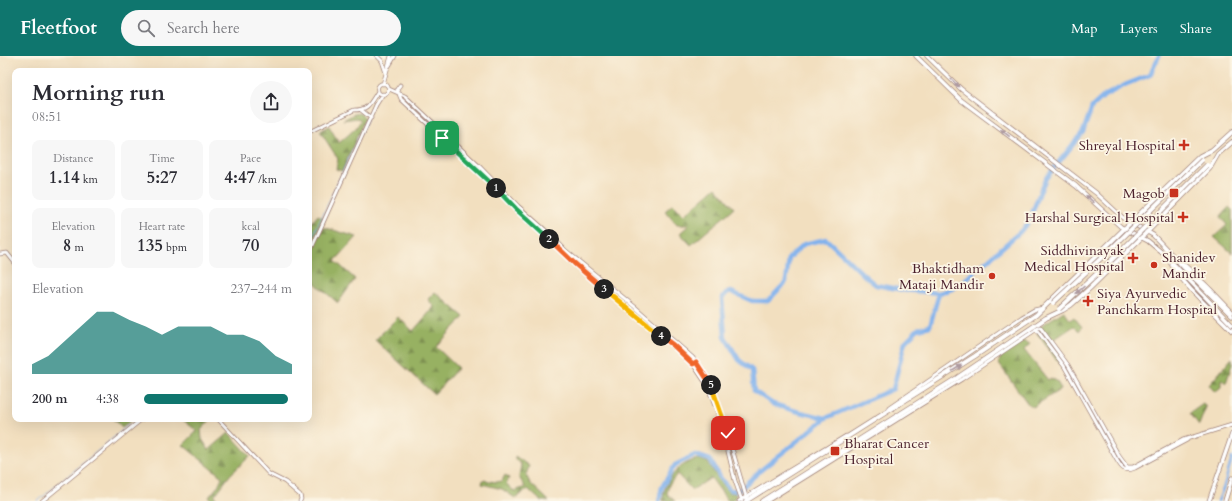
<!DOCTYPE html>
<meta charset="utf-8">
<style>
:root{--surface:#fff;--page:#f7f7f7;--text:#2b2b33;--muted:#7c7c81;--accent:#0f766e}
body{margin:0;font-family:Cardo,serif;background:var(--page);color:var(--text);height:100vh;display:flex;flex-direction:column;font-size:15px;white-space:nowrap}
*{box-sizing:border-box;margin:0}
p{font-size:13px;color:var(--muted)}
.icon{flex:none;width:22px;height:22px;fill:none;stroke:currentColor;stroke-width:2;stroke-linecap:round;stroke-linejoin:round}
.map{position:relative;flex:1;overflow:hidden}
.side{position:absolute;left:12px;top:12px;width:300px;height:354px;display:flex;flex-direction:column;background:var(--surface);border-radius:8px;box-shadow:0 4px 16px #0002}
.side>*{flex:none}
.pin{position:absolute;display:grid;place-items:center;width:34px;height:34px;color:#fff;margin:-17px;border-radius:8px;box-shadow:0 2px 6px #0006}
.km{position:absolute;width:20px;height:20px;margin:-10px;border-radius:50%;background:#222;color:#fff;font-size:11px;line-height:20px;text-align:center}
.round{display:grid;place-items:center;flex:none;width:42px;height:42px;border-radius:21px;background:var(--page)}
.headline{display:flex;align-items:center;justify-content:space-between;height:68px;padding:0 20px}
h1{font-size:22px;font-weight:600;line-height:30px}
.figures{display:grid;grid-template-columns:repeat(3,1fr);gap:6px;height:68px;padding:4px 20px}
.figures div{display:grid;align-content:center;border-radius:8px;background:var(--page);text-align:center}
.figures b{font-size:17px;font-weight:600}
.figures small{font-size:11px;font-weight:400}
.figures p{font-size:11px}
.chart{height:112px;padding:8px 20px}
.chart p{display:flex;justify-content:space-between}
.chart svg{width:100%;height:72px;margin-top:4px;fill:var(--accent);opacity:.7}
ul{padding:0 20px;list-style:none;font-size:13px}
li{display:grid;grid-template-columns:64px 48px 1fr;align-items:center;height:30px}
li i{height:10px;border-radius:5px;background:var(--accent)}
header{display:flex;align-items:center;gap:24px;box-sizing:border-box;height:56px;padding:0 20px;background:var(--accent);color:#fff}
header strong{font-size:19px}
nav{display:flex;gap:22px;margin-inline-start:auto;font-size:14px}
.search{width:280px;height:36px;background:var(--page);display:flex;align-items:center;gap:10px;box-sizing:border-box;padding:0 14px;border-radius:22px;color:var(--muted);font-size:15px}
.map>svg:first-child{display:block}
</style>
<header>
<strong>Fleetfoot</strong>
<div class="search"><svg class="icon" aria-label="search" viewBox="0 0 24 24"><circle cx="10" cy="10" r="6"/><path d="M15 15l6 6"/></svg>Search here</div>
<nav><a>Map</a><a>Layers</a><a>Share</a></nav>
</header>
<div class="map">
<svg width="1232" height="445" viewBox="0 0 1232 445">
<defs>
<pattern id="forest-firs" width="22" height="20" patternUnits="userSpaceOnUse"><rect width="22" height="20" fill="#97b162"/><path d="M5 1l3.5 6h-7zM16 11l3.5 6h-7z" fill="#7d8f51"/></pattern>
</defs>
<rect width="100%" height="100%" fill="#fcf5e5"/>
<filter id="ink" filterUnits="userSpaceOnUse"><feTurbulence type="fractalNoise" baseFrequency=".025" numOctaves="2"/><feDisplacementMap in="SourceGraphic" scale="8" xChannelSelector="R" yChannelSelector="G"/><feConvolveMatrix kernelMatrix="1 2 1 2 8 2 1 2 1" color-interpolation-filters="sRGB"/></filter>
<filter id="wash" filterUnits="userSpaceOnUse"><feTurbulence type="fractalNoise" baseFrequency=".012" numOctaves="4" result="noise"/><feDisplacementMap in="SourceGraphic" scale="16" xChannelSelector="R" yChannelSelector="G"/><feGaussianBlur stdDeviation="0.9" result="paint"/><feColorMatrix in="noise" values="0 0 0 0 0 0 0 0 0 0 0 0 0 0 0 0 0 1.4 0 .05"/><feComposite in="paint" operator="in"/></filter>
<g filter="url(#wash)">
<rect width="100%" height="100%" fill="#f2dfbf"/>
<path fill="url(#forest-firs)" stroke="#706846" d="M 360,57 L 365,62 L 342,115 L 336,113 L 338,103 L 320,75 L 329,70 L 339,87 L 356,72 L 361,64 L 357,62 L 343,64 L 354,58 Z
M 716,131 L 734,152 L 691,189 L 680,177 L 689,169 L 677,169 L 665,155 L 673,148 L 684,159 Z
M 1229,151 L 1232,154 L 1232,197 L 1214,181 L 1227,169 L 1220,161 Z
M 318,159 L 324,162 L 309,195 L 309,170 Z
M 323,171 L 357,181 L 335,205 L 355,223 L 338,247 L 309,222 L 309,203 Z
M 435,236 L 464,261 L 436,291 L 458,312 L 434,338 L 375,284 L 398,261 L 413,275 L 434,251 L 428,243 Z
M 1064,255 L 1070,264 L 1074,261 L 1082,271 L 1079,275 L 1074,270 L 1050,286 L 1069,313 L 1065,316 L 1037,277 L 1042,269 Z
M 1023,285 L 1030,288 L 1024,294 L 1048,324 L 1051,322 L 1057,326 L 1061,333 L 1033,351 L 1028,348 L 999,308 C 999,297 1014,290 1023,285 Z
M 1232,302 L 1232,308 L 1226,327 L 1221,323 L 1221,331 L 1215,336 L 1209,329 Z
M 1203,348 L 1206,351 L 1199,369 L 1190,357 Z
M 113,363 L 132,363 L 122,372 Z
M 182,363 L 211,363 L 201,374 L 202,383 L 209,394 L 229,377 L 250,400 L 230,419 L 215,439 L 215,441 L 219,445 L 212,445 L 209,441 L 218,430 L 222,421 L 183,389 L 197,375 Z
M 515,400 L 529,410 L 526,419 L 530,427 L 549,445 L 541,445 L 528,433 L 515,442 L 502,433 L 482,428 L 483,424 L 496,426 L 502,425 L 505,419 L 509,422 L 506,427 L 511,433 L 515,435 L 525,431 L 519,421 L 521,408 L 515,403 Z
M 700,403 L 708,406 L 721,427 L 729,436 L 735,437 L 737,441 L 731,445 L 728,445 L 711,422 L 692,434 L 677,418 L 669,429 L 667,438 L 675,445 L 663,445 C 663,425 680,405 700,403 Z"/>
<g fill="none" stroke-linecap="round" stroke-linejoin="round">
<path stroke="#82b2ed" stroke-width="1" d="M 309,189 L 367,63
M 38,445 L 136,363"/>
<path stroke="#82b2ed" stroke-width="2.5" d="M 1218,445 L 1223,433 L 1232,402"/>
<path stroke="#82b2ed" stroke-width="4.5" d="M 826,362 L 893,333 L 905,286 L 918,273 L 930,270 L 939,237
M 659,445 L 662,431 L 675,409 L 695,399 L 710,404 L 721,423 L 730,434 L 738,435 L 761,414 L 826,362 L 796,355 L 773,348 L 754,335 L 752,314 L 739,304 L 725,281 L 722,242 L 729,235 L 752,245 L 768,245 L 786,226 L 789,202 L 804,188 L 826,183 L 866,221 L 876,229 L 903,234 L 939,237 L 952,233 L 964,225 L 1021,175 L 1030,163 L 1041,133 L 1046,122 L 1083,76 L 1092,51 L 1104,40 L 1127,28 L 1150,19 L 1159,0"/>
</g>
</g>
<g filter="url(#ink)">
<g fill="none" stroke-linecap="round" stroke-linejoin="round">
<g stroke="#9e7f75" stroke-width="4.5">
<path id="tertiary" d="M 377,0 L 382,5 L 386,17
M 389,10 L 395,0
M377.5 33a5.5 5.5 0 1 1 11 0a5.5 5.5 0 1 1-11 0Z
M 383,28 L 391,0
M 400,29 L 397,33 L 401,43 L 497,133 L 516,153 L 554,187 L 560,194 L 574,207 L 609,237 L 673,289 L 693,308 L 707,329 L 721,366 L 735,425 L 742,445
M 389,33 L 405,40 L 480,111 L 518,150 L 553,181 L 565,194 L 635,251 L 693,302 L 710,328 L 724,365 L 747,444
M 361,54 L 371,62
M 309,76 L 354,54 C 369,54 370,47 378,35
M 0,198 L 7,197 L 15,207
M 309,198 L 376,49 L 383,38
M 1040,271 L 1068,309 L 1119,400 L 1127,411 L 1133,411 L 1183,384 L 1232,369
M 1036,273 L 1064,310 L 1115,401 C 1121,411 1123,417 1135,412 L 1187,384
M 889,352 L 1022,261 L 1034,254 L 1043,252
M 218,363 L 269,418 L 285,426 L 300,439 L 301,443 L 300,445
M 42,445 L 142,363
M 739,445 L 846,380
M 767,445 L 962,323 L 1040,271"/>
</g>
<g stroke="#9e7f75" stroke-width="5">
<path id="secondary" d="M 916,0 L 961,44 L 1076,130 L 1121,171 L 1148,185 L 1166,200 L 1232,269
M 927,0 L 961,33 L 1096,137 L 1123,162 L 1153,179 L 1188,216 L 1232,260
M 1178,203 L 1207,230 L 1232,256
M 1171,208 C 1186,232 1212,254 1232,275
M 1209,445 L 1232,378
M 1225,445 L 1232,422"/>
</g>
<g stroke="#9e7f75" stroke-width="5.5">
<path id="trunk" d="M 746,445 L 975,300 L 1036,259 L 1124,173 L 1200,100 L 1212,94 L 1232,76
M 762,445 L 957,322 L 1046,262 L 1063,254 L 1071,249 L 1090,232 L 1148,175 L 1210,112 L 1218,98 L 1232,86"/>
</g>
<use href="#tertiary" stroke="#fff" stroke-width="3"/>
<use href="#secondary" stroke="#fff" stroke-width="3.5"/>
<use href="#trunk" stroke="#fff" stroke-width="4"/>
<g stroke="#9e7f75" stroke-width="5.5" stroke-linecap="butt">
<path id="trunk-bridge" d="M 1053,247 L 1113,191 L 1202,104
M 1059,253 L 1119,197 L 1207,109"/>
</g>
<use href="#trunk-bridge" stroke="#fff" stroke-width="4"/>
</g>
<defs><path id="oneway-solid" d="M-6-.8H1V-3.2L6.5 0L1 3.2V.8H-6Z"/></defs>
<g fill="#ae9aa0">
<use href="#oneway-solid" transform="translate(955 27) rotate(45)"/>
<use href="#oneway-solid" transform="translate(1005 77) rotate(-143)"/>
<use href="#oneway-solid" transform="translate(1090 143) rotate(-138)"/>
<use href="#oneway-solid" transform="translate(1080 234) rotate(138)"/>
<use href="#oneway-solid" transform="translate(957 312) rotate(-33)"/>
</g>
</g>
<g fill="none" stroke-linecap="round" stroke-linejoin="round" filter="url(#ink)">
<g stroke="#fff" stroke-width="8">
<path id="split-1" d="M 442,82 L 496,132"/>
</g>
<g stroke="#fff" stroke-width="8">
<path id="split-2" d="M 496,132 L 516,153 L 549,183"/>
</g>
<g stroke="#fff" stroke-width="8">
<path id="split-3" d="M 549,183 L 574,207 L 604,233"/>
</g>
<g stroke="#fff" stroke-width="8">
<path id="split-4" d="M 604,233 L 661,280"/>
</g>
<g stroke="#fff" stroke-width="8">
<path id="split-5" d="M 661,280 L 673,289 L 693,308 L 696,306 L 711,329"/>
</g>
<g stroke="#fff" stroke-width="8">
<path id="split-6" d="M 711,329 L 728,377"/>
</g>
<use href="#split-1" stroke="#22a559" stroke-width="5"/>
<use href="#split-2" stroke="#22a559" stroke-width="5"/>
<use href="#split-3" stroke="#f0652b" stroke-width="5"/>
<use href="#split-4" stroke="#f5b400" stroke-width="5"/>
<use href="#split-5" stroke="#f0652b" stroke-width="5"/>
<use href="#split-6" stroke="#f5b400" stroke-width="5"/>
</g>
<g fill="#c8321e" stroke="#fcf5e5" stroke-width="1.5">
<path d="M1182 83h4v4h4v4h-4v4h-4v-4h-4v-4h4z"/>
<rect x="1169" y="132" width="10" height="10" rx="2"/>
<path d="M1181 155h4v4h4v4h-4v4h-4v-4h-4v-4h4z"/>
<path d="M1131 196h4v4h4v4h-4v4h-4v-4h-4v-4h4z"/>
<circle cx="1154" cy="209" r="4"/>
<circle cx="992" cy="220" r="4"/>
<path d="M1086 239h4v4h4v4h-4v4h-4v-4h-4v-4h4z"/>
<rect x="830" y="390" width="10" height="10" rx="2"/>
</g>
<g text-anchor="middle" stroke-width="3.5" stroke-linejoin="round" paint-order="stroke">
<g font-size="14" fill="#4a1f2b" stroke="#fcf5e5" text-anchor="end">
<text x="1175" y="94">Shreyal Hospital</text>
<text x="1165" y="142">Magob</text>
<text x="1174" y="166">Harshal Surgical Hospital</text>
<text x="1124" y="199">Siddhivinayak<tspan x="1124" dy="16">Medical Hospital</tspan></text>
<text x="1162" y="206" text-anchor="start">Shanidev<tspan x="1162" dy="16">Mandir</tspan></text>
<text x="984" y="217">Bhaktidham<tspan x="984" dy="16">Mataji Mandir</tspan></text>
<text x="1097" y="242" text-anchor="start">Siya Ayurvedic<tspan x="1097" dy="16">Panchkarm Hospital</tspan></text>
<text x="844" y="392" text-anchor="start">Bharat Cancer<tspan x="844" dy="16">Hospital</tspan></text>
</g>
</g>
</svg>
<div class="pin" style="left:442px;top:82px;background:#1e9e55"><svg class="icon" aria-label="arrive" viewBox="0 0 24 24"><path d="M6 21V4h12l-3 4 3 4H6"/></svg></div>
<div class="pin" style="left:728px;top:377px;background:#d93025"><svg class="icon" aria-label="check" viewBox="0 0 24 24"><path d="M5 12l5 5 9-10"/></svg></div>
<b class="km" style="left:496px;top:132px">1</b>
<b class="km" style="left:549px;top:183px">2</b>
<b class="km" style="left:604px;top:233px">3</b>
<b class="km" style="left:661px;top:280px">4</b>
<b class="km" style="left:711px;top:329px">5</b>
<section class="side">
<div class="headline"><div><h1>Morning run</h1><p>08:51</p></div><a class="round"><svg class="icon" aria-label="share" viewBox="0 0 24 24"><path d="M12 15V3M7 8l5-5 5 5M5 13v7h14v-7"/></svg></a></div>
<div class="figures">
<div><p>Distance</p><b>1.14<small> km</small></b></div>
<div><p>Time</p><b>5:27</b></div>
<div><p>Pace</p><b>4:47<small> /km</small></b></div>
</div>
<div class="figures">
<div><p>Elevation</p><b>8<small> m</small></b></div>
<div><p>Heart rate</p><b>135<small> bpm</small></b></div>
<div><p>kcal</p><b>70</b></div>
</div>
<div class="chart"><p><span>Elevation</span>237–244 m</p>
<svg viewBox="0 0 160 44" preserveAspectRatio="none"><path d="M0 44V38L10 33L20 24L30 15L40 6L50 6L60 11L70 15L80 20L90 15L100 15L110 15L120 20L130 20L140 24L150 33L160 38V44z"/></svg>
</div>
<ul>
<li><b>200 m</b>4:38<i style="width:97%"></i></li>
</ul>
</section>
</div>
